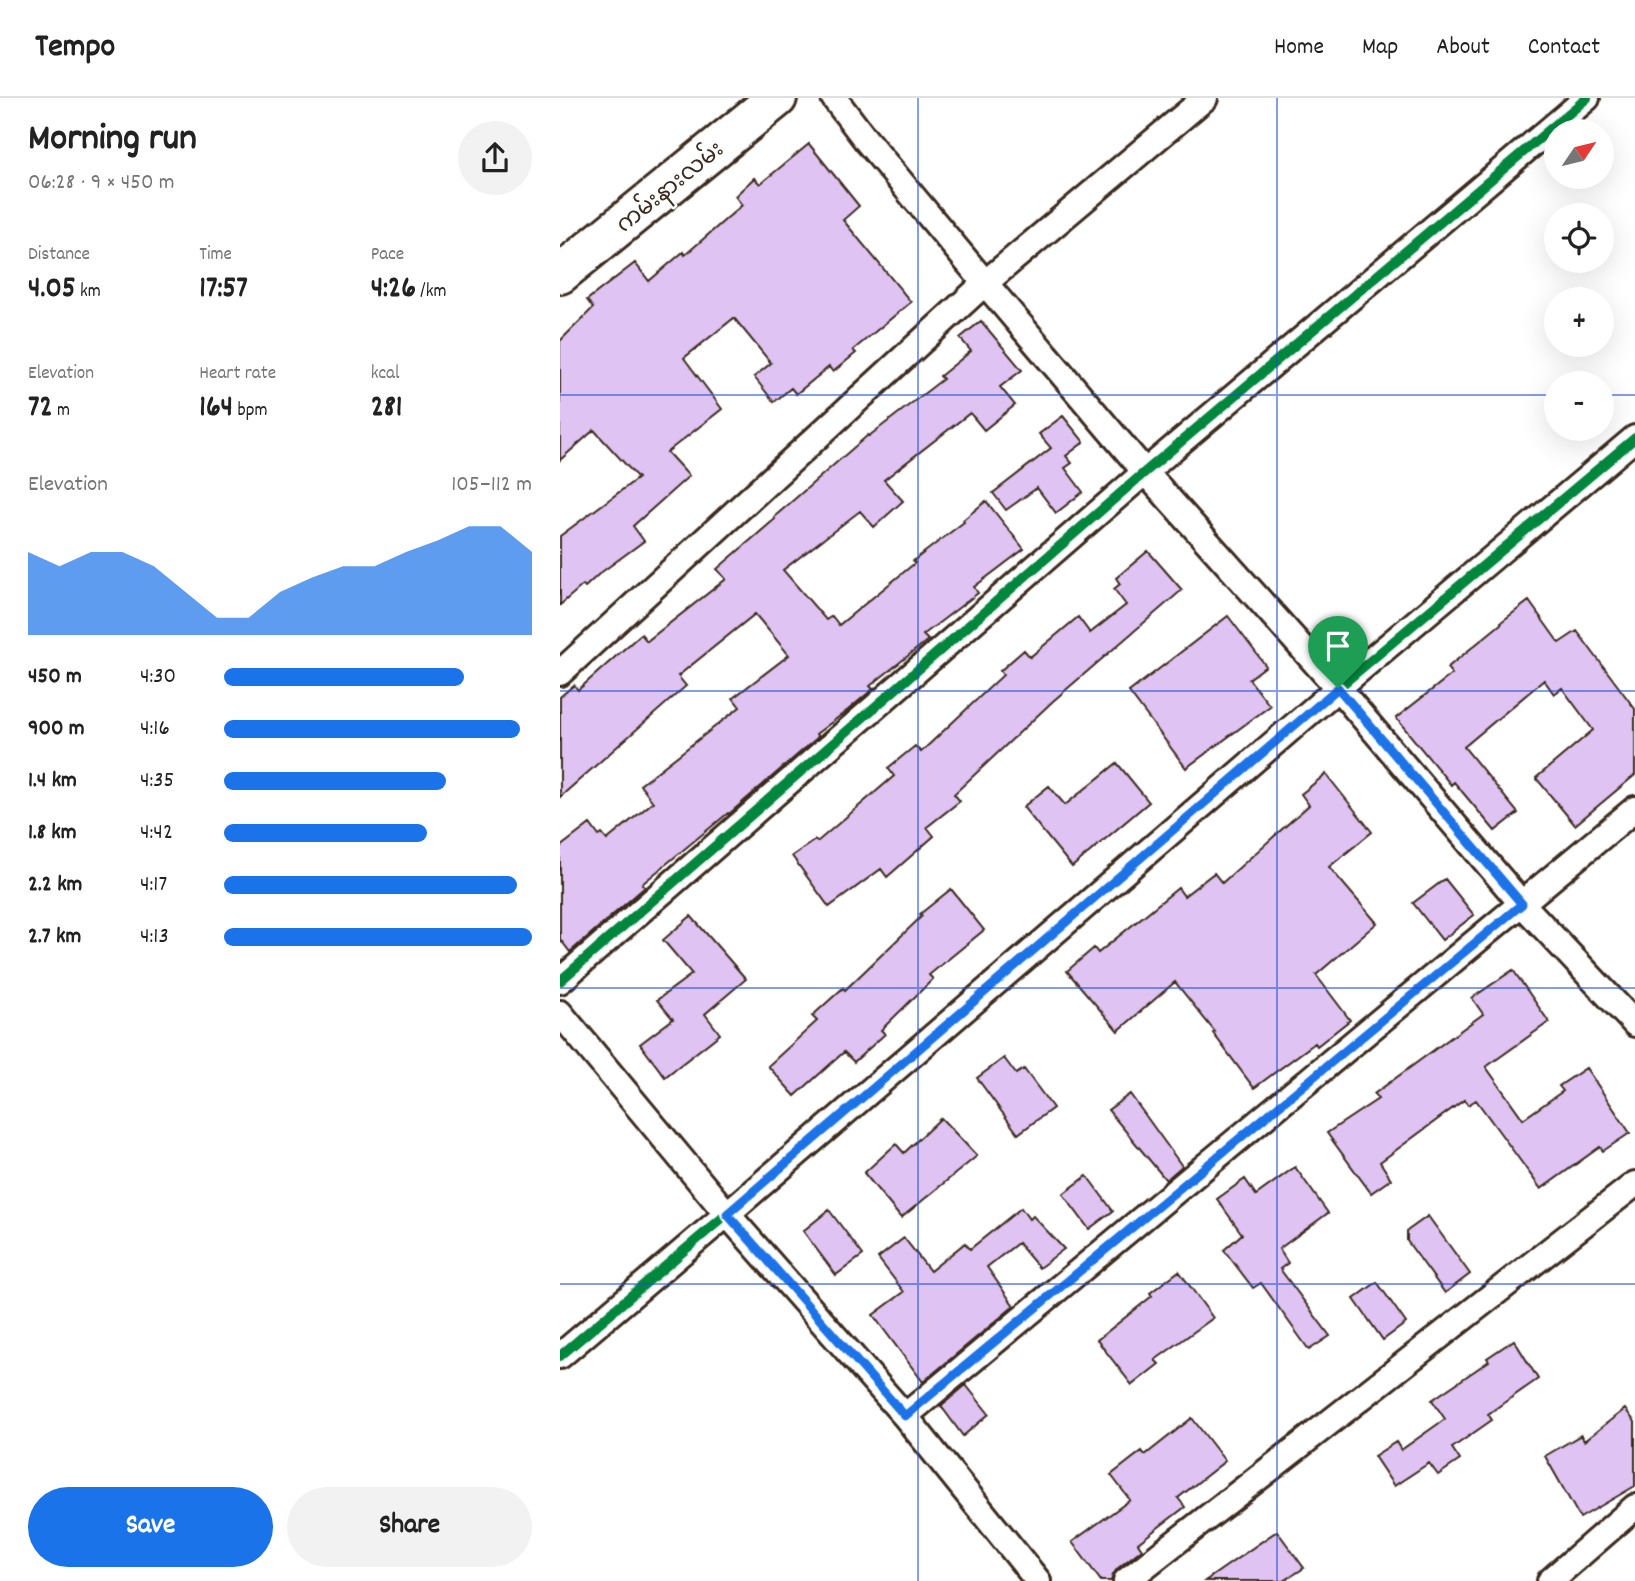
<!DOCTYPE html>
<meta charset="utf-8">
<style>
:root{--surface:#fff;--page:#f2f2f2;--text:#222;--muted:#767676;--line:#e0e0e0;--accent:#1a73e8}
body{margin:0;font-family:Dekko,"Noto Sans Myanmar",sans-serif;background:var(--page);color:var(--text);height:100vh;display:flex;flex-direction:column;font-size:26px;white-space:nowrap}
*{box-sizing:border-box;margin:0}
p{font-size:23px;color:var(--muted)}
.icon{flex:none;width:38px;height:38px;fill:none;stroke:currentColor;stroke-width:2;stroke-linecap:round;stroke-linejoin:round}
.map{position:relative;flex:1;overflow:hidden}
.details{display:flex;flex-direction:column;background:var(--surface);width:560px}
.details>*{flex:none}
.needle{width:46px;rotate:55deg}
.tools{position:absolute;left:984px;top:21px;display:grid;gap:14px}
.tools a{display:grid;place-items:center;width:70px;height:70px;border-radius:50%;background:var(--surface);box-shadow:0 7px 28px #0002;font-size:35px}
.pin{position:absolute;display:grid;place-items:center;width:60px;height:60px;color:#fff;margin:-72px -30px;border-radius:50% 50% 50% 0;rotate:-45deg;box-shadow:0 0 7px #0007}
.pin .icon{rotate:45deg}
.round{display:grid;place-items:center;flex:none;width:74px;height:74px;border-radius:37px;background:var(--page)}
.headline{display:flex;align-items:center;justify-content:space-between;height:119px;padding:0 28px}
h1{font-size:38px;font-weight:700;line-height:52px}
.stats{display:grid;grid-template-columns:repeat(3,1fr);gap:10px;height:119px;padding:7px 28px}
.stats div{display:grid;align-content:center}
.stats b{font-size:30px;font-weight:700}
.stats small{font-size:19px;font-weight:400}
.stats p{font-size:19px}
.chart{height:196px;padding:14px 28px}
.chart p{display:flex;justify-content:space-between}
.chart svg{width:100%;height:126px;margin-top:7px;fill:var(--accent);opacity:.7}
.cta{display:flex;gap:14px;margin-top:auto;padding:14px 28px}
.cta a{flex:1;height:80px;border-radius:42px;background:var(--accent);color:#fff;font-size:28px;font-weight:700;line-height:80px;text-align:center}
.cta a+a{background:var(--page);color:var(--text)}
ul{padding:0 28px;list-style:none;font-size:23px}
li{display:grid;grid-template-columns:112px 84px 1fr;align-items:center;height:52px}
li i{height:18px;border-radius:9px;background:var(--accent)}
header{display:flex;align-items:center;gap:42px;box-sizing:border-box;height:98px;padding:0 35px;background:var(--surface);border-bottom:2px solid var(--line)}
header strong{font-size:33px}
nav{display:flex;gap:38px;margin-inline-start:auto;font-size:24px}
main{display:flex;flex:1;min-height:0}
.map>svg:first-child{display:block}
</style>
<header>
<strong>Tempo</strong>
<nav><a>Home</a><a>Map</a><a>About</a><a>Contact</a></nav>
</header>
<main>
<section class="details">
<div class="headline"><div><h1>Morning run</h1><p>06:28 · 9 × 450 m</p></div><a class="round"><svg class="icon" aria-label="share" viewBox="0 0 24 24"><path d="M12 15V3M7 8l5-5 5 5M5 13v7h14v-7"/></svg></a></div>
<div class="stats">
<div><p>Distance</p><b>4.05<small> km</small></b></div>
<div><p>Time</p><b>17:57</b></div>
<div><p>Pace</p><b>4:26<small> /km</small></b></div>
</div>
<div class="stats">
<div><p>Elevation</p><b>72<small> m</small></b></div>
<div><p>Heart rate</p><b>164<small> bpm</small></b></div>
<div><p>kcal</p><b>281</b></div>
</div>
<div class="chart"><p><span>Elevation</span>105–112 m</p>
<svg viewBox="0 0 160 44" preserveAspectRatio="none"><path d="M0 44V15L10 20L20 15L30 15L40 20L50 29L60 38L70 38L80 29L90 24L100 20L110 20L120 15L130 11L140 6L150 6L160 15V44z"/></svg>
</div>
<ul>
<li><b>450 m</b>4:30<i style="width:78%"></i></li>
<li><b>900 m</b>4:16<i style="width:96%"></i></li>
<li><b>1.4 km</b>4:35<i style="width:72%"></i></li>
<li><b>1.8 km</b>4:42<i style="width:66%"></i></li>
<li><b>2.2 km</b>4:17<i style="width:95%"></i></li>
<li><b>2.7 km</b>4:13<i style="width:100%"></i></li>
</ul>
<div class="cta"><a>Save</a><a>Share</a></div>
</section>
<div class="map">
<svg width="1075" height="1483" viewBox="0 0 1075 1483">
<rect width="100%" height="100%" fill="#fff"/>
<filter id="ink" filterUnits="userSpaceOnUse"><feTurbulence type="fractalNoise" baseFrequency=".0143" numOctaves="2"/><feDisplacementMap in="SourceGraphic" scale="14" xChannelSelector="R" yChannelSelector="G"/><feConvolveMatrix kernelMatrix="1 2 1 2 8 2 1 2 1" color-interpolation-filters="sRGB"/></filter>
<g filter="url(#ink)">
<path fill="#dfc3f2" stroke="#3b2a1e" stroke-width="2" d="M 249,46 L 299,108 L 283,122 L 351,204 L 293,252 L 296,255 L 273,274 L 269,269 L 236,296 L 231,290 L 214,304 L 194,279 L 211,265 L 174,220 L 124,260 L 162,311 L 107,354 L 129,378 L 73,428 L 84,443 L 39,476 L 25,489 L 23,487 L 0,507 L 0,438 L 78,380 L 34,332 L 0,362 L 0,243 L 33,210 L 27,202 L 75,165 L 89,183 L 123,154 L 125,157 L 182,107 L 175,98 L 194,80 L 200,86 Z
M 421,223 L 462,272 L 440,289 L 455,307 L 424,332 L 410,315 L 324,382 L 343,403 L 314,429 L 300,413 L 223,472 L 266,522 L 272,518 L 279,527 L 355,465 L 353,463 L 404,424 L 403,422 L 426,403 L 464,451 L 414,489 L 418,495 L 363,537 L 368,542 L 310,588 L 313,591 L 288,612 L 256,636 L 258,639 L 169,716 L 168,715 L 82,786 L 85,789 L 10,854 L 0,841 L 0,749 L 30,726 L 39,738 L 42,736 L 47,742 L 93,704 L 80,687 L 180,609 L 173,600 L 229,557 L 195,516 L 118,578 L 126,588 L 0,699 L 0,599 L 14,587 L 18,592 L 81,536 L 87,543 L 166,481 L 157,471 L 215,421 L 214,419 L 308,337 L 309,338 L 383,281 L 380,278 L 411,253 L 400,240 Z
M 503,318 L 524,344 L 506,358 L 512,365 L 505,370 L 523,394 L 496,415 L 477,390 L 446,412 L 433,395 L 491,350 L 479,336 Z
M 588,453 L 622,492 L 493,603 L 394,696 L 400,703 L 367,729 L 374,738 L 327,779 L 321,771 L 269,809 L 232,758 L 255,742 L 257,744 L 334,678 L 328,670 L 355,648 L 361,654 L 443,577 L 440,573 L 464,552 L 470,559 L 518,519 L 530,535 L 566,507 L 554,491 L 560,486 L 556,480 Z
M 969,503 L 999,545 L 1017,533 L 1075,611 L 1075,677 L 1015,727 L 976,680 L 1033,632 L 1002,590 L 994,596 L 984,582 L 904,649 L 958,715 L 935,733 L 894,684 L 891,687 L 836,620 L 892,576 L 887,570 L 942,525 L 941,524 Z
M 668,518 L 706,568 L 689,581 L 710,608 L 626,670 L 569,594 Z
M 557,665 L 589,704 L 512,769 L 463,709 L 489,688 L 505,707 Z
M 766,676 L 812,734 L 769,769 L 817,825 L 756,877 L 790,922 L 757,948 L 755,945 L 694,990 L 653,935 L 655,934 L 615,884 L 558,933 L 507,873 L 534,850 L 538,855 L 618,790 L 624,798 L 654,775 L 662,785 L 749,707 L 741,696 Z
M 885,781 L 914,817 L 882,842 L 853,805 Z
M 391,791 L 424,832 L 369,877 L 373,881 L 321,932 L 325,936 L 294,964 L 284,954 L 235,998 L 208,968 L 257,923 L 252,918 L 283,890 L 285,892 L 362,818 L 360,816 Z
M 131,818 L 186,881 L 145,916 L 160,936 L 105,979 L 80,946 L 113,921 L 97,902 L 132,876 L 103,842 Z
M 953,872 L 989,924 L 926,969 L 963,1021 L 1003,993 L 999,988 L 1026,970 L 1070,1035 L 1043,1053 L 1040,1049 L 981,1091 L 916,1002 L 908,1007 L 904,1002 L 820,1064 L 831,1081 L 811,1095 L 767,1035 L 818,1001 L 814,996 L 923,916 L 912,900 Z
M 444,960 L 456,976 L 464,971 L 493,1010 L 458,1036 L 417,980 Z
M 570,996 L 622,1068 L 606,1082 L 548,1012 Z
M 381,1020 L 417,1058 L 341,1120 L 304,1075 L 336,1046 L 344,1055 Z
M 735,1069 L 768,1115 L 719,1151 L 728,1165 L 720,1171 L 770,1238 L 749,1252 L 701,1185 L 693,1190 L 664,1152 L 682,1136 L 657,1101 L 685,1081 L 696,1097 Z
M 527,1078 L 553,1113 L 529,1131 L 503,1096 Z
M 461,1110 L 469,1121 L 473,1118 L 504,1151 L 479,1170 L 458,1145 L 427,1169 L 454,1208 L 363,1284 L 313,1217 L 344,1194 L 318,1160 L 344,1140 L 370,1173 L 405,1145 L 410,1151 Z
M 269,1112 L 303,1157 L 276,1177 L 243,1133 Z
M 868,1118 L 910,1176 L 885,1195 L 847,1143 L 847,1133 Z
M 619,1173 L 653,1220 L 595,1262 L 599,1266 L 572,1287 L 537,1242 L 592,1198 L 590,1195 Z
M 817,1184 L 846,1225 L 823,1242 L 794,1201 Z
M 954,1242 L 978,1281 L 928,1316 L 932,1322 L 892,1350 L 900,1362 L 878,1377 L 869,1365 L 834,1388 L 814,1358 L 836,1344 L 841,1352 L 885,1321 L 872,1302 L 929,1263 L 927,1260 Z
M 406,1287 L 429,1316 L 403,1338 L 381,1308 Z
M 1065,1311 L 1075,1324 L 1075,1388 L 1020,1420 L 985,1358 L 1021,1337 L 1024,1343 Z
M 632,1320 L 665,1363 L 618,1400 L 625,1409 L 578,1445 L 582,1451 L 557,1471 L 553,1477 L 551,1483 L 541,1483 L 512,1444 L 570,1402 L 551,1377 L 582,1353 L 585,1357 Z
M 717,1433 L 744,1470 L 724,1483 L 645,1483 Z"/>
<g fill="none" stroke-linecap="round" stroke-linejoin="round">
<g stroke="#3b2a1e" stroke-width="30">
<path id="minor" d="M 274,0 L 306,42 L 425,185 L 585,374 L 778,590 L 962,806 L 1075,926
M 0,575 L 425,185 L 645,0
M 0,883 L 585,374 L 1027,0
M 0,915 L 167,1116 L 345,1318 L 478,1483
M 0,1258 L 167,1116 L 778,590 L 1075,340
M 345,1318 L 1075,711
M 566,1483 L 1075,1086
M 990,1483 L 1075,1409"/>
</g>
<g stroke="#3b2a1e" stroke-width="44">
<path id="primary" d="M 0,176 L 217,0"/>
</g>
<use href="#minor" stroke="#fff" stroke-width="24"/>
<use href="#primary" stroke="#fff" stroke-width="38"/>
<g stroke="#fff" stroke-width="15">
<path id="cycleway" d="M 0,883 L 585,374 L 1027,0
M 0,1258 L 167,1116 L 778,590 L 1075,340"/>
</g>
<use href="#cycleway" stroke="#00873e" stroke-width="10"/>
</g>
</g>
<g fill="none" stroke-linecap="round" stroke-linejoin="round" filter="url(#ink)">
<g stroke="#fff" stroke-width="14">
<path id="route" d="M 778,590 L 962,806 L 345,1318 L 167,1116 Z"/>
</g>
<use href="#route" stroke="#1a73e8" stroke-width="9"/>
</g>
<path fill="none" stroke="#1d4ed8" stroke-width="2" stroke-opacity="0.55" d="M 358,0 L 358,1483M 717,0 L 717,1483M 0,297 L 996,297M 1041,297 L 1075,297M 0,593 L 1075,593M 0,890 L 1075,890M 0,1186 L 1075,1186"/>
<g text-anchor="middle" stroke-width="5" stroke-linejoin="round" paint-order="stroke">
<g font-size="23" fill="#3b2a1e" stroke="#fff">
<text transform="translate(109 88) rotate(-39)" y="8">ကမ်းနားလမ်း</text>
</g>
</g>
</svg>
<div class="tools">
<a><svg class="needle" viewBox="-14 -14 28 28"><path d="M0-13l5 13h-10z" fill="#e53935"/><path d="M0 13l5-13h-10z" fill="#767676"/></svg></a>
<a><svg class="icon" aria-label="locate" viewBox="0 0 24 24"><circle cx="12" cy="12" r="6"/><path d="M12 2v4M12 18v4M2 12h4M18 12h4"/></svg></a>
<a>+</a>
<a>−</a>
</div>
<div class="pin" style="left:778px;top:590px;background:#1e9e55"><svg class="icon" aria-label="arrive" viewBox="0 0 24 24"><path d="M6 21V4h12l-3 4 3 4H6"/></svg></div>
</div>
</main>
